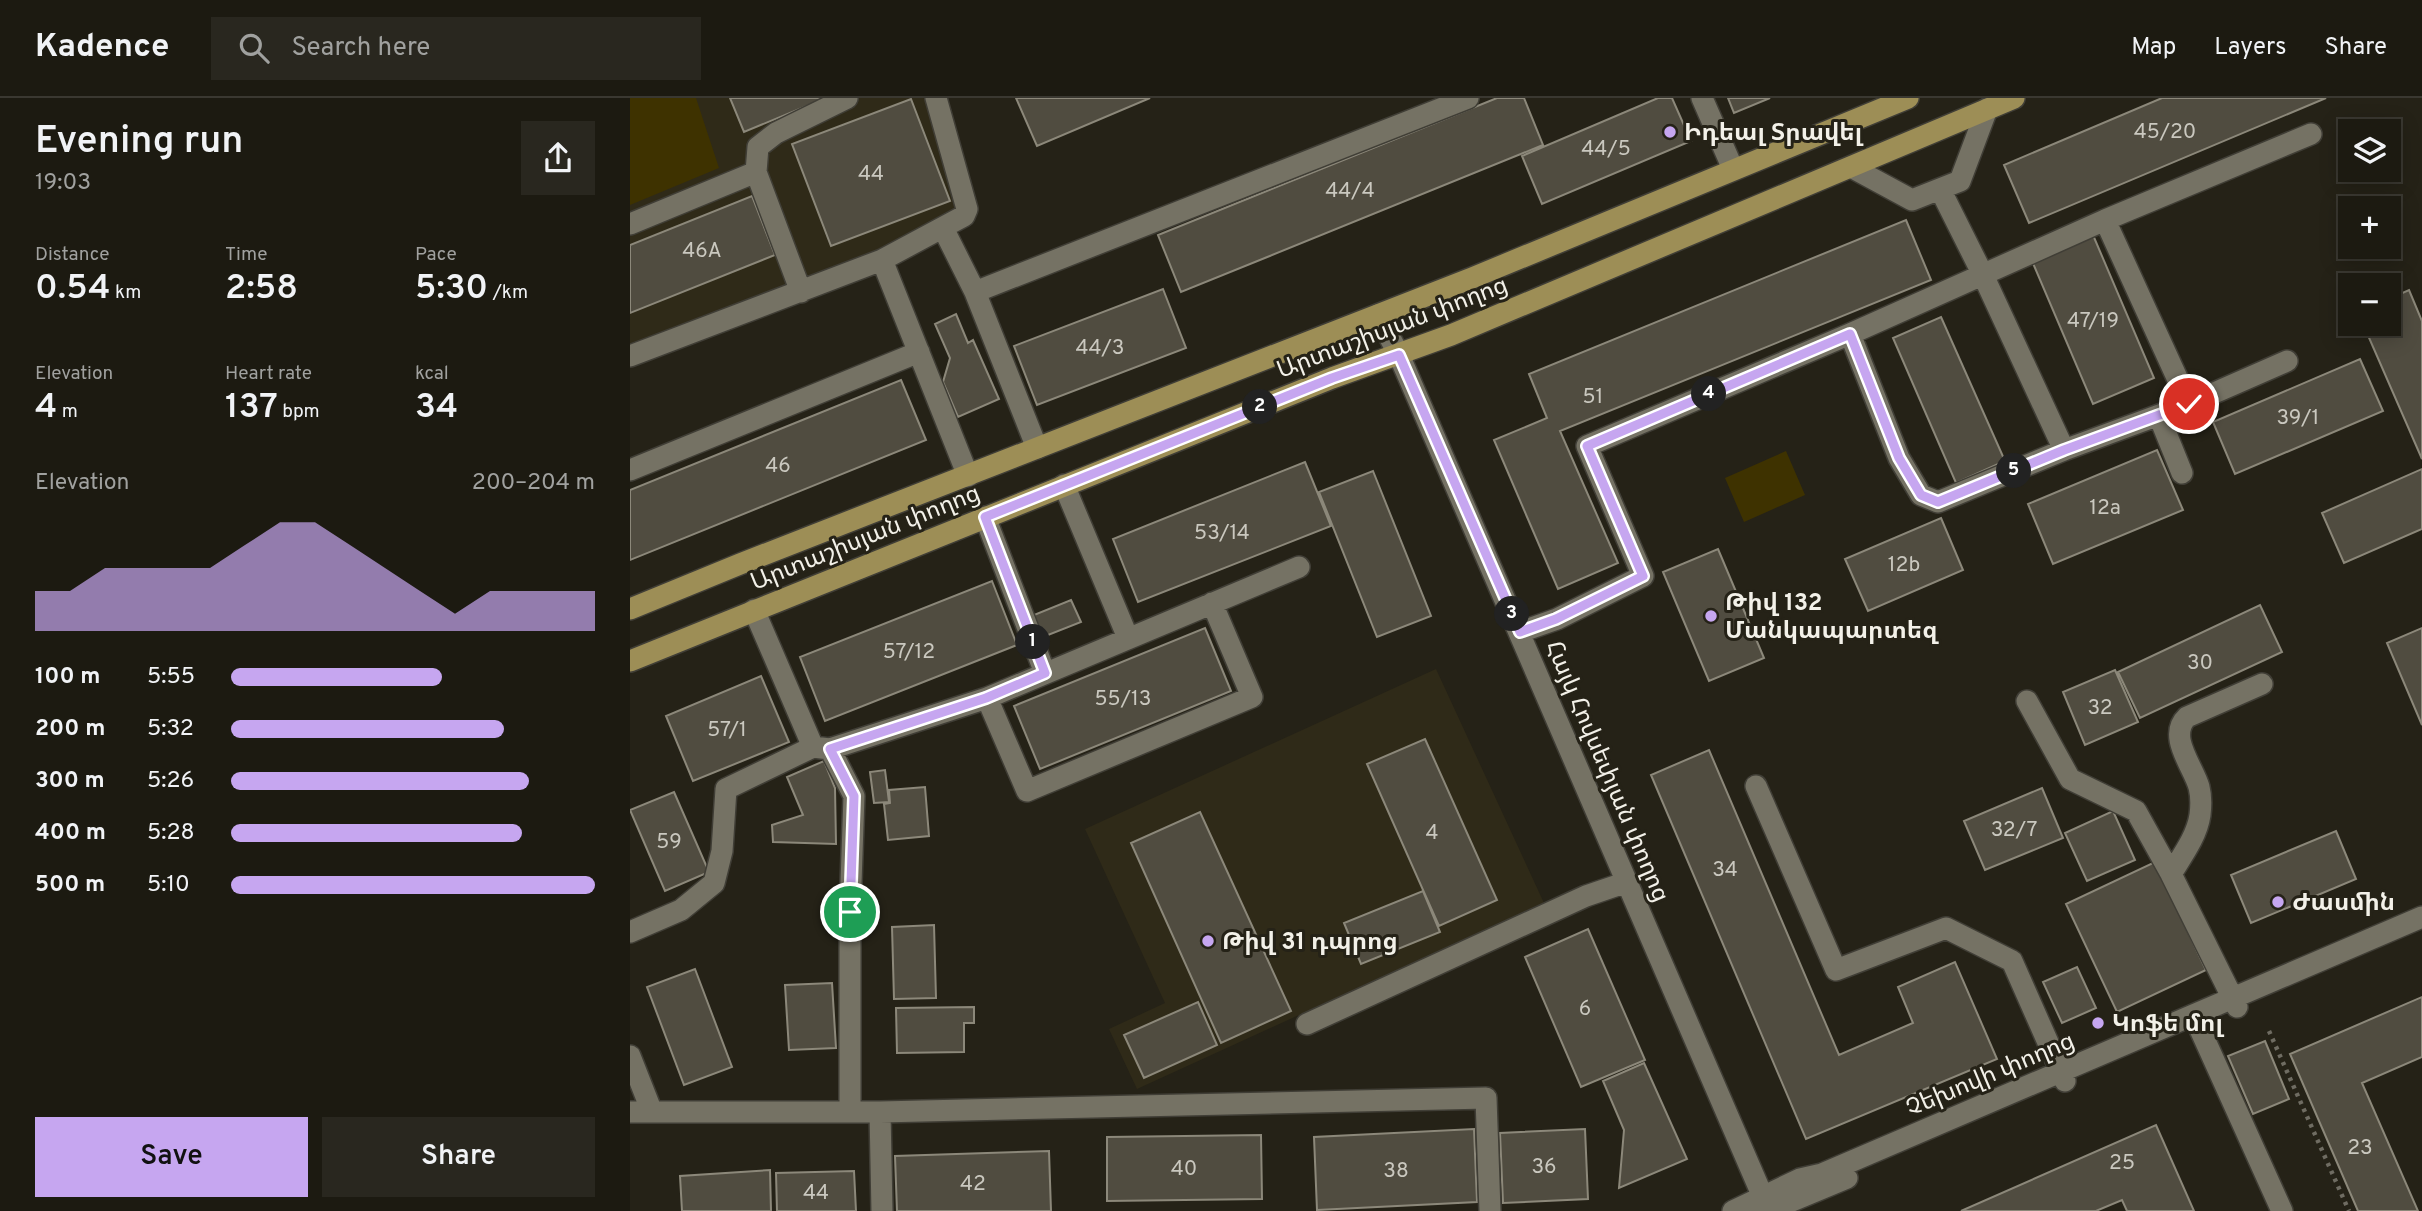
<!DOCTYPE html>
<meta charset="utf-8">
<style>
:root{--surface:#1c1a11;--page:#29271f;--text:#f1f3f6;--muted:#a0a19f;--line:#3a3831;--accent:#c6a6f0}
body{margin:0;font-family:Overpass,"Noto Sans Armenian",sans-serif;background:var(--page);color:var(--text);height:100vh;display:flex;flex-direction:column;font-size:26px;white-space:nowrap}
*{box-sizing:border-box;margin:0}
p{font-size:23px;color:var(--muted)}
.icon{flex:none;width:38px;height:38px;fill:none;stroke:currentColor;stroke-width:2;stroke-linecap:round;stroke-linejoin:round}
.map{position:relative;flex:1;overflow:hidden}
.panel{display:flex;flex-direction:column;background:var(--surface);width:630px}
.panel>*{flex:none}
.controls{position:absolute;left:1708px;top:21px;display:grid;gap:14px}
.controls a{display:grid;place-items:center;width:63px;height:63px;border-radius:0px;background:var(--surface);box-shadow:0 4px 18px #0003,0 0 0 2px var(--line);font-size:35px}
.pin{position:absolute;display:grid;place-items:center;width:60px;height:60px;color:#fff;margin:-30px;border:4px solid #fff;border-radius:50%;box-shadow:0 2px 7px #0007}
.km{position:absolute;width:35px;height:35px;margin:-18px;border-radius:50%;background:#222;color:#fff;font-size:19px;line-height:35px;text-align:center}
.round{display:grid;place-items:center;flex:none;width:74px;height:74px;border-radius:0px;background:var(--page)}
.summary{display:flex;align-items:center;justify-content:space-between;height:119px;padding:0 35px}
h1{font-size:38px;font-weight:600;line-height:52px}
.metrics{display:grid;grid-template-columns:repeat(3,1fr);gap:10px;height:119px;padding:7px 35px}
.metrics div{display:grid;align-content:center}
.metrics b{font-size:35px;font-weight:600}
.metrics small{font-size:19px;font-weight:400}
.metrics p{font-size:19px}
.chart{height:196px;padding:14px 35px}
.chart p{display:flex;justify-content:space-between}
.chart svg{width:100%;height:126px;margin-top:7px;fill:var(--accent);opacity:.7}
.cta{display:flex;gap:14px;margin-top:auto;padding:14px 35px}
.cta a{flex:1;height:80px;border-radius:0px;background:var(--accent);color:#111;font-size:28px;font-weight:600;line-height:80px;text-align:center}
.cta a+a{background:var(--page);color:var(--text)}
ul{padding:0 35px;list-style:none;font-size:23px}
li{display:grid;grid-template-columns:112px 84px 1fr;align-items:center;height:52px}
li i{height:18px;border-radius:9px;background:var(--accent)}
header{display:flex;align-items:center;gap:42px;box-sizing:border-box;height:98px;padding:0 35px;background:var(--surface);border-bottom:2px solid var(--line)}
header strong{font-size:33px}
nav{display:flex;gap:38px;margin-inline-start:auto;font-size:24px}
.search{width:490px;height:63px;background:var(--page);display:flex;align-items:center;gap:18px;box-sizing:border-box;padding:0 24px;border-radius:0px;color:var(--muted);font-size:26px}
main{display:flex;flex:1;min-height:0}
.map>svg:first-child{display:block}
</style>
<header>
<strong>Kadence</strong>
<div class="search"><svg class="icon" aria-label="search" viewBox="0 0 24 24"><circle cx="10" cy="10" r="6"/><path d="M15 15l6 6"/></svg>Search here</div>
<nav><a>Map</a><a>Layers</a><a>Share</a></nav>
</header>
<main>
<section class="panel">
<div class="summary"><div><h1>Evening run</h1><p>19:03</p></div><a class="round"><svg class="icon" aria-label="share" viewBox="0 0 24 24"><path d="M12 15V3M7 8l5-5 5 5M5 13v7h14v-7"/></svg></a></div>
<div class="metrics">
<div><p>Distance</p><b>0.54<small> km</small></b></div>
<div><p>Time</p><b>2:58</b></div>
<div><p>Pace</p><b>5:30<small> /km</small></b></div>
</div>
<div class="metrics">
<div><p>Elevation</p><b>4<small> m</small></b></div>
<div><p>Heart rate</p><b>137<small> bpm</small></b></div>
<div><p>kcal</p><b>34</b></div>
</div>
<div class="chart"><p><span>Elevation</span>200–204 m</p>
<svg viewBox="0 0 160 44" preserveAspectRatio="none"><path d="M0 44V30L10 30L20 22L30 22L40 22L50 22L60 14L70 6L80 6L90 14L100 22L110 30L120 38L130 30L140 30L150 30L160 30V44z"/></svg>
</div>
<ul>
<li><b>100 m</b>5:55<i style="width:58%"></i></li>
<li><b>200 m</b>5:32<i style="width:75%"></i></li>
<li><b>300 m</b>5:26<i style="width:82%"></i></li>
<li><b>400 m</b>5:28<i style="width:80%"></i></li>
<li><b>500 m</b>5:10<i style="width:100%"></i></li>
</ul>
<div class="cta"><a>Save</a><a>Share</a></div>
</section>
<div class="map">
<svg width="1792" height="1113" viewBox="0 0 1792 1113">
<rect width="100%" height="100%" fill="#252217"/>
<path fill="#2f2a18" d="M 0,0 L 297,0 L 344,122 L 0,259 Z
M 806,571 L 914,805 L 507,991 L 479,931 L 535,905 L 455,731 Z"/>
<path fill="#3e3200" d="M 0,0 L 66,0 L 89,70 L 0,107 Z
M 1156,353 L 1175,397 L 1114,424 L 1095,380 Z"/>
<path fill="#504c40" stroke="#8c887a" stroke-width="2" d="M 100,0 L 196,0 L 114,34 Z
M 386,0 L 520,0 L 407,48 Z
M 867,0 L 894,0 L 913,47 L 551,194 L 528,137 Z
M 1028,0 L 1042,0 L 1061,43 L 912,106 L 892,58 Z
M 1098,0 L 1140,0 L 1104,15 Z
M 1532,0 L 1696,0 L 1399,125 L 1374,67 Z
M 281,1 L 320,103 L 201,148 L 162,46 Z
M 122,98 L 145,157 L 0,215 L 0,147 Z
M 1276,122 L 1301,182 L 930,333 L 988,465 L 928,491 L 864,342 L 917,320 L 899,276 Z
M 1463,137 L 1524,280 L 1463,306 L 1402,163 Z
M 533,191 L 556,250 L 407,307 L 384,248 Z
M 1779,192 L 1792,223 L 1792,361 L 1733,226 L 1759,226 L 1759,201 Z
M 326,216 L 338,245 L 343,242 L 369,301 L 328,319 L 313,284 L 320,260 L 305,226 Z
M 1311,219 L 1375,363 L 1326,385 L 1263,240 Z
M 1730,261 L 1753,313 L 1605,376 L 1583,324 Z
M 271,282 L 296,342 L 0,462 L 0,392 Z
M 1527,352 L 1553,412 L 1423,466 L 1398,406 Z
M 675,364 L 701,428 L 508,504 L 483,441 Z
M 1792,371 L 1792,431 L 1714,465 L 1692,415 Z
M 743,373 L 801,518 L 747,539 L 689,394 Z
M 1311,420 L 1333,472 L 1238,513 L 1215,461 Z
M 1088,451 L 1134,560 L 1079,583 L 1033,474 Z
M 362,483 L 387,547 L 195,623 L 170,559 Z
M 441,502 L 451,524 L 408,541 L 399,519 Z
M 1630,507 L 1652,554 L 1510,620 L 1488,574 Z
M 575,530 L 601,593 L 410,671 L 384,608 Z
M 1792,530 L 1792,627 L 1757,545 Z
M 1485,572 L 1508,624 L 1455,647 L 1433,594 Z
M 131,578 L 159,644 L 63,683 L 36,618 Z
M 795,641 L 867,802 L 809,828 L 737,666 Z
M 1079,652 L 1209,957 L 1283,925 L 1268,889 L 1325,864 L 1367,961 L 1176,1041 L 1021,677 Z
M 194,663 L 205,690 L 206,746 L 143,744 L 142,727 L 173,717 L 157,679 Z
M 255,672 L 259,704 L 244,705 L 240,674 Z
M 295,689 L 299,738 L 258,742 L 254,706 L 260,705 L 259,692 Z
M 1412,690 L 1433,740 L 1355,772 L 1334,723 Z
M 44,694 L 79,774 L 35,793 L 0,712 Z
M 1483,713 L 1505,762 L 1457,783 L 1435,735 Z
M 570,714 L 661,913 L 591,945 L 501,745 Z
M 1706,733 L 1726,781 L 1621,825 L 1601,777 Z
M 1525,764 L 1576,872 L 1487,914 L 1436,806 Z
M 793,793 L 810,834 L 731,866 L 714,825 Z
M 304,827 L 306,900 L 264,901 L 262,829 Z
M 958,831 L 1015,962 L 951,989 L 895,859 Z
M 1447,869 L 1466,910 L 1432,925 L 1413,884 Z
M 65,871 L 102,969 L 54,987 L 17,889 Z
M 202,885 L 206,950 L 159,952 L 155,887 Z
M 1792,899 L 1792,959 L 1732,985 L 1788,1113 L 1728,1113 L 1660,956 Z
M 568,904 L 587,947 L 514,980 L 494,937 Z
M 344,909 L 344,925 L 334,925 L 334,954 L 267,955 L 266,910 Z
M 1635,943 L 1659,1001 L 1623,1016 L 1598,958 Z
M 1014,965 L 1057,1061 L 989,1090 L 994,1032 L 973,983 Z
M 1526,1027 L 1564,1113 L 1497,1113 L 1492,1102 L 1466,1113 L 1331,1113 Z
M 844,1031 L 847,1104 L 687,1112 L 684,1039 Z
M 955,1031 L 958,1101 L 873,1105 L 870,1035 Z
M 631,1037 L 632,1101 L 477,1103 L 477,1039 Z
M 419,1053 L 421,1113 L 267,1113 L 265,1058 Z
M 140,1072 L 141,1113 L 52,1113 L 50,1078 Z
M 224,1073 L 226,1113 L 147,1113 L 146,1075 Z"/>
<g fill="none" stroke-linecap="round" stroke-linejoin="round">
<g stroke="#403e36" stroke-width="24">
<path id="minor" d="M 1072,0 L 1103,71
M 1221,69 L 1282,102 L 1330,83 L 1357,11
M 126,74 L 128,49 L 146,35 L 217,0
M 1310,91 L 1353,177 L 1434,352
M 0,126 L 126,74 L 171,194
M 313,130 L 345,194 L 407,350
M 252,162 L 338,378
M 345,194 L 838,0
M 748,217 L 769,257 L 1139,1113
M 1220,236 L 1269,360 L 1291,397 L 1308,404 L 1434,352 L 1559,306 L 1657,263
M 0,258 L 252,162 L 334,118 L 337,111 L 306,0
M 1559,306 L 1475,122 L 1681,36
M 1529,318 L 1552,375
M 0,372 L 289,254
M 434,387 L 498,540
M 355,419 L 415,575
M 124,512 L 183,649
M 890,534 L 927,521 L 1013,478 L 957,348 L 1220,236 L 1475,122
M 357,600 L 397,693 L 622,599 L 582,505
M 1397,603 L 1440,681 L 1506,713 L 1541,776 L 1607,909
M 200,651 L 224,698 L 220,814 L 220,1014
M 1126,688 L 1206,872 L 1316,830 L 1382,863 L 1435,983
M 1541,776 C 1552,758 1567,738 1570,717 C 1571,709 1571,697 1569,689 C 1563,668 1537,638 1557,619 L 1632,586
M 0,834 L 51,812 L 84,785 L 92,753 L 96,691 L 183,649 L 200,651 L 357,600 L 669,469
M 1564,918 L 1652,1113
M 677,926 L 956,798 L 997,784
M 0,958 L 22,1014
M 0,1014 L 250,1014 L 856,1000 L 860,1113
M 250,1014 L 252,1113
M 1103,1113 L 1170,1081 L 1192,1076 L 1792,819
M 1138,1113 L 1217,1080"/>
</g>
<g stroke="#403e36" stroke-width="24">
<path id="major" d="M 0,511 L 110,466 L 842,180 L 1278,0
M 0,563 L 702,280 L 821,237 L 1384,0"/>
</g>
<path stroke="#6f6c62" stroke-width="4.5" stroke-dasharray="3.5 5" stroke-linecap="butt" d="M 1639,933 L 1719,1113"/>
<use href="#minor" stroke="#757264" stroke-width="21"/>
<use href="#major" stroke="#9d8e56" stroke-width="21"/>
</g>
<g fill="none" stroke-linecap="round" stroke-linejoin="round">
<g stroke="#fff" stroke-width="14">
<path id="route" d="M 220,814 L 224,698 L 200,651 L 356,600 L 415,575 L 355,419 L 702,280 L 769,257 L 890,534 L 926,521 L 1013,478 L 957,348 L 1220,236 L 1269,360 L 1291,397 L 1308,404 L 1434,352 L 1559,306"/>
</g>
<use href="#route" stroke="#c6a6f0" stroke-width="9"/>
</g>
<g fill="#c6a6f0" stroke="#252217" stroke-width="2.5">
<circle cx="1040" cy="34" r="7"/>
<circle cx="1081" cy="518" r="7"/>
<circle cx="1648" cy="804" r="7"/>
<circle cx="578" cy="843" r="7"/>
<circle cx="1468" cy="925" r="7"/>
</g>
<g text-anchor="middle" stroke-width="6" stroke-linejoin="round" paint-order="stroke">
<g font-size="21" fill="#cac8bf">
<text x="1535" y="40">45/20</text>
<text x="976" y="57">44/5</text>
<text x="241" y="82">44</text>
<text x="720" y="99">44/4</text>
<text x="72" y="159">46А</text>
<text x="1463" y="229">47/19</text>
<text x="470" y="256">44/3</text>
<text x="963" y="305">51</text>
<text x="1668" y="326">39/1</text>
<text x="148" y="374">46</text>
<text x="1475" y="416">12a</text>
<text x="592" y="441">53/14</text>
<text x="1274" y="473">12b</text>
<text x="279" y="560">57/12</text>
<text x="1570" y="571">30</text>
<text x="493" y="607">55/13</text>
<text x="1470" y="616">32</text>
<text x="97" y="638">57/1</text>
<text x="1384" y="738">32/7</text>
<text x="802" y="741">4</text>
<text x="39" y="750">59</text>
<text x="1095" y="778">34</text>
<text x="955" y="917">6</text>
<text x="1730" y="1056">23</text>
<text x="1492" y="1071">25</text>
<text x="914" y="1075">36</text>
<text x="554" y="1077">40</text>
<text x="766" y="1079">38</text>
<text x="343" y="1092">42</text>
<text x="186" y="1101">44</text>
</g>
<g font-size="24" font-weight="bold" fill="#f3f1e9" stroke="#252217" text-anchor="start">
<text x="1054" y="42">Իդեալ Տրավել</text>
<text x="1095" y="512">Թիվ 132<tspan x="1095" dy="28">Մանկապարտեզ</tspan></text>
<text x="1662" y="812">Ժասմին</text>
<text x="592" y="851">Թիվ 31 դպրոց</text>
<text x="1482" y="933">Կոֆե մոլ</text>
</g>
<g font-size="24" fill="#f3f1e9" stroke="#252217">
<text transform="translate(762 229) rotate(-21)" y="8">Արտաշիսյան փողոց</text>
<text transform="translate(235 439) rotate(-22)" y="8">Արտաշիսյան փողոց</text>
<text transform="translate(978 673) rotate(67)" y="8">Հայկ Հովսեփյան փողոց</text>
<text transform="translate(1360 976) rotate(-23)" y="8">Չեխովի փողոց</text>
</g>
</g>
</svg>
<div class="controls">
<a><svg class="icon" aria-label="layers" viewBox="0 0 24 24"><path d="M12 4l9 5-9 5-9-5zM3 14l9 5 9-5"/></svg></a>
<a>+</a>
<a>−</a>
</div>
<div class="pin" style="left:220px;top:814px;background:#1e9e55"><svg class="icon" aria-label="arrive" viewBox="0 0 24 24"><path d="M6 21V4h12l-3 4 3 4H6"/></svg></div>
<div class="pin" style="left:1559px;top:306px;background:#d93025"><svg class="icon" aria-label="check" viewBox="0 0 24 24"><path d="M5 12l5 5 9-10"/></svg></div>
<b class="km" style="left:403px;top:544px">1</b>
<b class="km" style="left:630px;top:309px">2</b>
<b class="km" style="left:882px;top:516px">3</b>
<b class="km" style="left:1079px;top:296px">4</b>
<b class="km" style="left:1384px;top:373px">5</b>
</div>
</main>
